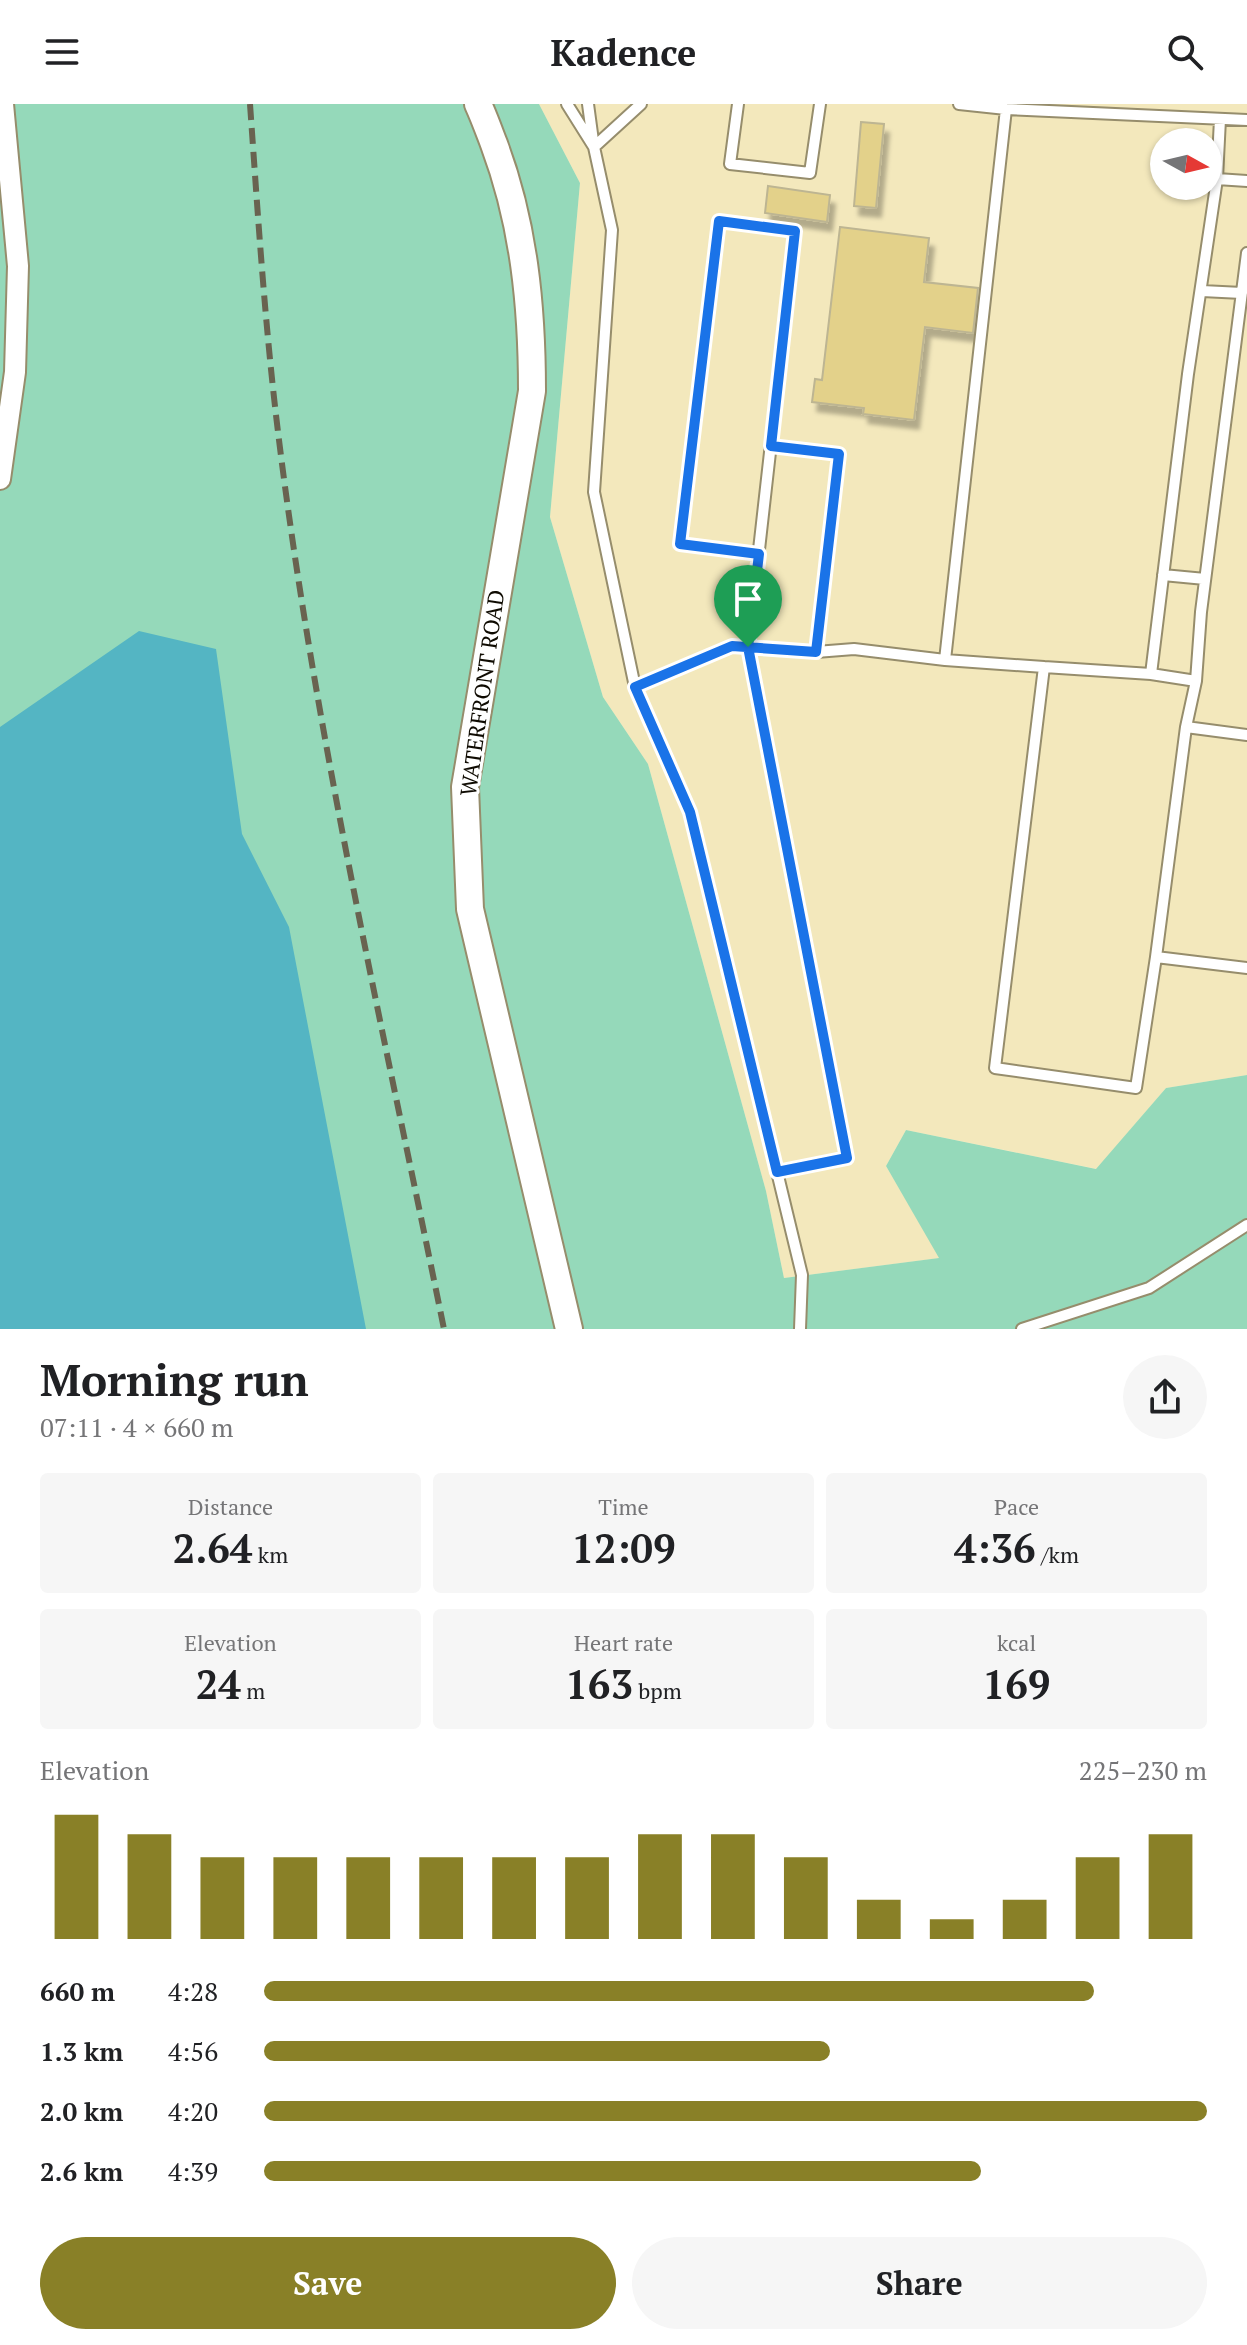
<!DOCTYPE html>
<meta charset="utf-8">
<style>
:root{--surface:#fff;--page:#f6f6f6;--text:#202124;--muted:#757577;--accent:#898027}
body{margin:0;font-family:"PT Serif",serif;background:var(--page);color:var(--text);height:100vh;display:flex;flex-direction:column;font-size:30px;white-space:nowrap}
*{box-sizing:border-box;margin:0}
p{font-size:26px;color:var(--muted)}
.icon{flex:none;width:44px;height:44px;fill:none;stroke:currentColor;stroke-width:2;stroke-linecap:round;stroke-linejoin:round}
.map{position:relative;height:1225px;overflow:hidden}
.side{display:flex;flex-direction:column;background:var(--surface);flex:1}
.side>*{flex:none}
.needle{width:52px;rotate:98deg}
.buttons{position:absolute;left:1150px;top:24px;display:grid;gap:16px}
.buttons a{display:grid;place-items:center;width:72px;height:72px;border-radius:50%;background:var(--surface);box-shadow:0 2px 6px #0004;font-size:40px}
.pin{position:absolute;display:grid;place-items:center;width:68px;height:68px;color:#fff;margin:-82px -34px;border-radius:50% 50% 50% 0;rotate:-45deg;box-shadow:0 0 8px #0007}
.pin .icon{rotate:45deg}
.round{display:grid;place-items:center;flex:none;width:84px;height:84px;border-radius:42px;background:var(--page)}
.overview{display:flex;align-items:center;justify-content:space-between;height:136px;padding:0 40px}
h1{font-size:44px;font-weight:600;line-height:60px}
.metrics{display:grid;grid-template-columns:repeat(3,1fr);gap:12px;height:136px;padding:8px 40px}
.metrics div{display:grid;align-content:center;border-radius:8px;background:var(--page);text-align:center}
.metrics b{font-size:40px;font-weight:600}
.metrics small{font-size:22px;font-weight:400}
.metrics p{font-size:22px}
.chart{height:224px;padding:16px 40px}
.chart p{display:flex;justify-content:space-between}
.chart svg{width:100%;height:144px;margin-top:8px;stroke:var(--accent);stroke-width:6}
.action{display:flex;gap:16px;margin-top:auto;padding:16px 40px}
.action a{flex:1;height:92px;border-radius:48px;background:var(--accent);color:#fff;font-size:32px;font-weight:600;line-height:92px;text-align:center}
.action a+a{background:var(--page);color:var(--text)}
ul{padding:0 40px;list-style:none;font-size:26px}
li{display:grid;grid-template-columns:128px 96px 1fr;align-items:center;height:60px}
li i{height:20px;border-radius:10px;background:var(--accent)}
header{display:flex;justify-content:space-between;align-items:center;height:104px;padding:0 40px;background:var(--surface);font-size:36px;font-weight:600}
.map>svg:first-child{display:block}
</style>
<header><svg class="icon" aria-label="menu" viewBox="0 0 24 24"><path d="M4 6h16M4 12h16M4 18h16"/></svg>Kadence<svg class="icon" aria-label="search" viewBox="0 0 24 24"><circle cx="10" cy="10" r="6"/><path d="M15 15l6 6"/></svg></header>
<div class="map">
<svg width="1247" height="1225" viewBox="0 0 1247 1225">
<defs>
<filter id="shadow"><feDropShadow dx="5" dy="9" stdDeviation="2" flood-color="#0004"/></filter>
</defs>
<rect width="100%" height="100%" fill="#fbf2ce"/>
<path fill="#f3e8bc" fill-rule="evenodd" d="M 539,0 L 1247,0 L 1247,971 L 1166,984 L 1097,1065 L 906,1026 L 886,1062 L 940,1154 L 784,1174 L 766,1087 L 648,660 L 603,593 L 550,413 L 580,79 ZM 1164,38 L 1208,38 L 1208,82 L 1164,82 Z"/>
<path fill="#95d9ba" d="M 0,0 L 539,0 L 580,79 L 550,413 L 603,593 L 648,660 L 766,1087 L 784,1174 L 939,1154 L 886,1062 L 906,1026 L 1096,1065 L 1166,984 L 1247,971 L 1247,1225 L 0,1225 Z"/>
<path fill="#54b5c3" d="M 139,527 L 216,545 L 242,730 L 289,823 L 366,1225 L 0,1225 L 0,623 Z"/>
<path fill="#e3d18a" stroke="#bdb592" stroke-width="2" filter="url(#shadow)" d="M 861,18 L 884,20 L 876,104 L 854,102 Z
M 768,82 L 830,91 L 827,118 L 765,109 Z
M 840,123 L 929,134 L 924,178 L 978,184 L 973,229 L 925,223 L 914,316 L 863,310 L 864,304 L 812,298 L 815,275 L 822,276 Z"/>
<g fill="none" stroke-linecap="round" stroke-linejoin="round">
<g stroke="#968d6c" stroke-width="14">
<path id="service" d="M 567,0 L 594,43 L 612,126 L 594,388 L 635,583 L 690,708 L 802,1171 L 800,1225
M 588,0 L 593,37
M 738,0 L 730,60 L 810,69 L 820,0
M 959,0 L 1006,5
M 594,43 L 641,0
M 1217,75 L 1247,77
M 1247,149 L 1201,508 L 1196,577 L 1186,623 L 1156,853 L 1247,864
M 1202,187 L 1242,189
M 771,342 L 839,350 L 816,548
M 759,450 L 680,440 L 719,117 L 795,127 L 748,543 L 847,1054 L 777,1068
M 1163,471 L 1205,475
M 945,556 L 1044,563
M 1151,570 L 1188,270 L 1217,75 L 1220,15
M 635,583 L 732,542 L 816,548 L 854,545 L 945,556 L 1006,5 L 1247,16
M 1186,623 L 1247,631
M 1156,853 L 1136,984 L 995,964 L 1044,563 L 1151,570 L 1196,577
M 1022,1225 L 1149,1184 L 1247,1121"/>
</g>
<g stroke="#968d6c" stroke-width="24">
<path id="minor" d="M 0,375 L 15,268 L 18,162 L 3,0"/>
</g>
<g stroke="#968d6c" stroke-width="30">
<path id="tertiary" d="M 478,0 C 484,13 489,27 494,40 C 524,120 532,202 532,287 L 465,683 L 470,805 L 569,1225"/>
</g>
<use href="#service" stroke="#fff" stroke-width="10"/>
<use href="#minor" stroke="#fff" stroke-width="20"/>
<use href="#tertiary" stroke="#fff" stroke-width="26"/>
<path stroke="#696350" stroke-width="6" stroke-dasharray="16 8" stroke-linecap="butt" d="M 250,0 C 258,112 265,224 279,336 C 316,635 384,930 444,1225"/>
</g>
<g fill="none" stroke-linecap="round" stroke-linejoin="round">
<g stroke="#fff" stroke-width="16">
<path id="route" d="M 748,543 L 759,450 L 680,440 L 719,117 L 795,127 L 771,342 L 839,350 L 816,548 L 732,542 L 635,583 L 690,708 L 777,1068 L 847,1054 L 748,543"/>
</g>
<use href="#route" stroke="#1a73e8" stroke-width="10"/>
</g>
<g text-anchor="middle" stroke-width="6" stroke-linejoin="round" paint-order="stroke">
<g font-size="22" fill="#0f0b02" stroke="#fff">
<text transform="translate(482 589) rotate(-82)" y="8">WATERFRONT ROAD</text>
</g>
</g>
</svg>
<div class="buttons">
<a><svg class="needle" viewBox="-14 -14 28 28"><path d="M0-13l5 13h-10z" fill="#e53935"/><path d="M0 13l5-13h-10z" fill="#757577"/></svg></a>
</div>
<div class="pin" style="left:748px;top:543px;background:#1e9e55"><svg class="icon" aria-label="arrive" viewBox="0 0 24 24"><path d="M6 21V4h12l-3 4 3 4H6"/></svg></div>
</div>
<section class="side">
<div class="overview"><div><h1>Morning run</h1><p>07:11 · 4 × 660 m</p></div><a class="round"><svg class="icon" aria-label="share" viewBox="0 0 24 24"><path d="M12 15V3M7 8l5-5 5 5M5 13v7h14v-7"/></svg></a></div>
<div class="metrics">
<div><p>Distance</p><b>2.64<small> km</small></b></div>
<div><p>Time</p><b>12:09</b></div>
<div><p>Pace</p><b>4:36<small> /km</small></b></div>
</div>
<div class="metrics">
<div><p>Elevation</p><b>24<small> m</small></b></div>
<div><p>Heart rate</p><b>163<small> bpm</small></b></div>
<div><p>kcal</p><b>169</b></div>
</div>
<div class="chart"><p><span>Elevation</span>225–230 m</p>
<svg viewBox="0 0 160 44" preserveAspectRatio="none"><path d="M5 44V6M15 44V12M25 44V19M35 44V19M45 44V19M55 44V19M65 44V19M75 44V19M85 44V12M95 44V12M105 44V19M115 44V32M125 44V38M135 44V32M145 44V19M155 44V12"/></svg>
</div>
<ul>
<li><b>660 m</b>4:28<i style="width:88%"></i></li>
<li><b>1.3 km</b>4:56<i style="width:60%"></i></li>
<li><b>2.0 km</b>4:20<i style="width:100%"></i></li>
<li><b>2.6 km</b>4:39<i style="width:76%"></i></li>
</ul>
<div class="action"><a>Save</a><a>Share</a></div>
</section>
